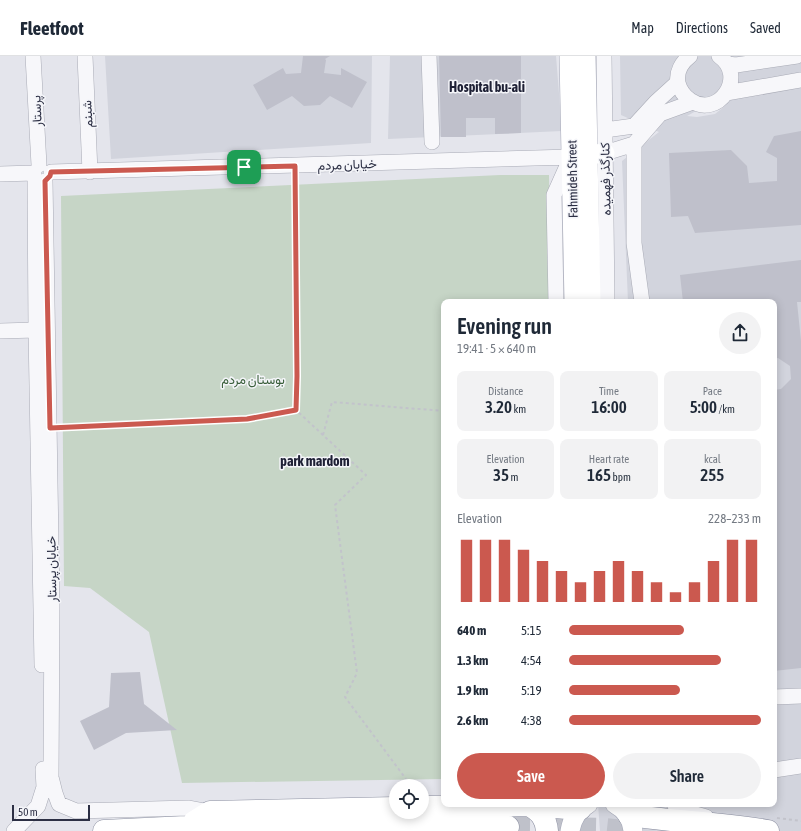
<!DOCTYPE html>
<meta charset="utf-8">
<style>
:root{--surface:#fff;--page:#f2f2f3;--text:#1f2937;--muted:#747a83;--line:#e0e1e3;--accent:#cb594f}
body{margin:0;font-family:"Asap Condensed",Vazirmatn,sans-serif;background:var(--page);color:var(--text);height:100vh;display:flex;flex-direction:column;font-size:15px;white-space:nowrap}
*{box-sizing:border-box;margin:0}
p{font-size:13px;color:var(--muted)}
.icon{flex:none;width:22px;height:22px;fill:none;stroke:currentColor;stroke-width:2;stroke-linecap:round;stroke-linejoin:round}
.map{position:relative;flex:1;overflow:hidden}
.drawer{position:absolute;left:441px;top:243px;width:336px;height:508px;display:flex;flex-direction:column;background:var(--surface);border-radius:8px;box-shadow:0 2px 10px #0003}
.drawer>*{flex:none}
.fabs{position:absolute;left:389px;top:723px;display:grid;gap:8px}
.fabs a{display:grid;place-items:center;width:40px;height:40px;border-radius:50%;background:var(--surface);box-shadow:0 2px 10px #0003;font-size:20px}
.scale{position:absolute;left:12px;bottom:10px;width:78px;box-sizing:border-box;padding-left:4px;border:2px solid #2c2f44;border-top:0;font-size:11px;line-height:14px;white-space:nowrap;color:#2c2f44;-webkit-text-stroke:3px #f4f5f9;paint-order:stroke}
.pin{position:absolute;display:grid;place-items:center;width:34px;height:34px;color:#fff;margin:-17px;border-radius:8px;box-shadow:0 2px 6px #0006}
.round{display:grid;place-items:center;flex:none;width:42px;height:42px;border-radius:21px;background:var(--page)}
.headline{display:flex;align-items:center;justify-content:space-between;height:68px;padding:0 16px}
h1{font-size:22px;font-weight:600;line-height:30px}
.metrics{display:grid;grid-template-columns:repeat(3,1fr);gap:6px;height:68px;padding:4px 16px}
.metrics div{display:grid;align-content:center;border-radius:8px;background:var(--page);text-align:center}
.metrics b{font-size:17px;font-weight:600}
.metrics small{font-size:11px;font-weight:400}
.metrics p{font-size:11px}
.chart{height:112px;padding:8px 16px}
.chart p{display:flex;justify-content:space-between}
.chart svg{width:100%;height:72px;margin-top:4px;stroke:var(--accent);stroke-width:6}
.cta{display:flex;gap:8px;margin-top:auto;padding:8px 16px}
.cta a{flex:1;height:46px;border-radius:24px;background:var(--accent);color:#fff;font-size:16px;font-weight:600;line-height:46px;text-align:center}
.cta a+a{background:var(--page);color:var(--text)}
ul{padding:0 16px;list-style:none;font-size:13px}
li{display:grid;grid-template-columns:64px 48px 1fr;align-items:center;height:30px}
li i{height:10px;border-radius:5px;background:var(--accent)}
header{display:flex;align-items:center;gap:24px;box-sizing:border-box;height:56px;padding:0 20px;background:var(--surface);border-bottom:1px solid var(--line)}
header strong{font-size:19px}
nav{display:flex;gap:22px;margin-inline-start:auto;font-size:14px}
.map>svg:first-child{display:block}
</style>
<header>
<strong>Fleetfoot</strong>
<nav><a>Map</a><a>Directions</a><a>Saved</a></nav>
</header>
<div class="map">
<svg width="801" height="775" viewBox="0 0 801 775">
<rect width="100%" height="100%" fill="#e4e5ec"/>
<path fill="#d2d4dd" fill-rule="evenodd" d="M 105,0 L 372,0 L 371,87 L 111,103 Z
M 390,0 L 556,0 L 562,75 L 388,83 Z
M 620,0 L 801,0 L 801,775 L 600,775 L 598,748 L 774,748 L 774,246 L 628,246 L 622,105 L 659,76 L 621,59 ZM 745,28 L 725,50 L 715,58 L 697,61 L 687,60 Z"/>
<path fill="#c6d5c6" d="M 500,119 L 549,119 L 551,246 L 444,246 L 444,723 L 182,727 L 149,576 L 90,532 L 64,530 L 61,140 Z"/>
<path fill="#bfc0cb" d="M 303,0 L 330,0 L 325,3 L 326,4 L 324,17 L 341,19 L 341,12 L 367,26 L 352,52 L 330,40 L 320,49 L 304,50 L 292,40 L 267,54 L 253,29 L 283,12 L 286,18 L 301,17 Z
M 439,0 L 521,0 L 521,77 L 495,78 L 495,62 L 466,62 L 466,81 L 441,81 Z
M 801,75 L 801,169 L 695,177 L 688,160 L 671,161 L 669,97 L 731,94 L 747,110 L 749,127 L 777,125 L 777,102 L 766,96 L 774,80 Z
M 801,204 L 801,246 L 797,246 L 801,285 L 801,612 L 774,615 L 774,587 L 776,586 L 774,572 L 774,334 L 781,333 L 791,323 L 790,310 L 778,302 L 774,303 L 774,246 L 683,246 L 680,219 Z
M 140,616 L 144,648 L 177,674 L 126,677 L 94,694 L 80,665 L 109,651 L 111,617 Z"/>
<g fill="none" stroke-linecap="round" stroke-linejoin="round">
<path stroke="#bfc1ca" stroke-width="22" stroke-dasharray="22 11" stroke-linecap="butt" d="M 508,771 L 605,773 L 623,775"/>
<g stroke="#a9abb6" stroke-width="16">
<path id="minor" d="M 33,0 L 39,109
M 85,0 L 90,116
M 429,0 L 432,86
M 604,0 L 607,246
M 690,0 C 682,6 676,16 678,27 C 680,34 684,40 690,44 C 718,64 748,20 719,0
M 727,8 L 736,9 L 797,0
M 726,37 L 801,24
M 605,74 L 634,70 L 656,46 L 678,26
M 634,88 L 634,187 L 642,246
M 605,97 L 634,88 L 660,58 L 693,46
M 51,116 L 571,101 L 554,139 L 556,246
M 0,118 L 34,117
M 35,122 L 36,274 L 42,609
M 45,125 L 52,548 L 51,721 L 55,737 L 59,748 L 76,755 L 189,752 L 210,756
M 0,275 L 36,274
M 774,641 L 801,640
M 774,714 L 801,710
M 674,748 L 692,757 L 706,761
M 14,775 L 38,750 L 44,731 L 43,713"/>
</g>
<g stroke="#a4a7b7" stroke-width="20">
<path id="major" d="M 569,0 L 574,246
M 586,0 L 591,246
M 588,99 L 605,97
M 615,748 C 626,754 632,763 633,775
M 570,775 C 572,763 577,754 588,748"/>
</g>
<g stroke="#8c90a2" stroke-width="23">
<path id="highway" d="M 529,749 C 540,755 546,762 547,775
M 422,751 L 529,749 L 580,753
M 629,759 C 675,766 722,767 768,775
M 194,766 L 210,756 L 396,752
M 104,775 L 186,771 L 508,771"/>
</g>
<path stroke="#c2c3cb" stroke-width="2" stroke-dasharray="3 3" stroke-linecap="butt" d="M 295,121 L 297,320 L 296,354
M 61,371 L 247,363 L 296,354 L 366,419 L 335,449 L 357,617 L 345,641 L 406,723
M 323,379 L 332,346 L 444,355
M 777,762 L 801,765"/>
<use href="#minor" stroke="#f7f7fa" stroke-width="15"/>
<use href="#major" stroke="#fff" stroke-width="19"/>
<use href="#highway" stroke="#fff" stroke-width="22"/>
</g>
<g fill="none" stroke-linecap="round" stroke-linejoin="round">
<g stroke="#fff" stroke-width="8">
<path id="route" d="M 295,110 L 297,320 L 296,354 L 247,363 L 50,372 L 45,125 L 50,120 L 51,116 Z"/>
</g>
<use href="#route" stroke="#cb594f" stroke-width="5"/>
</g>
<g text-anchor="middle" stroke-width="3" stroke-linejoin="round" paint-order="stroke">
<g font-size="13" fill="#2c2f44" stroke="#f4f5f9">
<text transform="translate(36 55) rotate(-93)" y="5">پرستار</text>
<text transform="translate(87 58) rotate(-93)" y="5">شبنم</text>
<text transform="translate(347 108) rotate(-2)" y="5">خیابان مردم</text>
<text transform="translate(572 123) rotate(-91)" y="5">Fahmideh Street</text>
<text transform="translate(605 123) rotate(-91)" y="5">کنارگذر فهمیده</text>
<text transform="translate(51 513) rotate(-91)" y="5">خیابان پرستار</text>
</g>
<g font-size="13" fill="#3a5f3b" stroke="#f4f5f9">
<text x="253" y="328">بوستان مردم</text>
</g>
<g font-size="14" font-weight="bold" fill="#1e2035" stroke="#f4f5f9">
<text x="487" y="36">Hospital bu-ali</text>
<text x="315" y="410">park mardom</text>
</g>
</g>
</svg>
<div class="fabs">
<a><svg class="icon" aria-label="locate" viewBox="0 0 24 24"><circle cx="12" cy="12" r="6"/><path d="M12 2v4M12 18v4M2 12h4M18 12h4"/></svg></a>
</div>
<div class="scale">50 m</div>
<div class="pin" style="left:244px;top:111px;background:#1e9e55"><svg class="icon" aria-label="arrive" viewBox="0 0 24 24"><path d="M6 21V4h12l-3 4 3 4H6"/></svg></div>
<section class="drawer">
<div class="headline"><div><h1>Evening run</h1><p>19:41 · 5 × 640 m</p></div><a class="round"><svg class="icon" aria-label="share" viewBox="0 0 24 24"><path d="M12 15V3M7 8l5-5 5 5M5 13v7h14v-7"/></svg></a></div>
<div class="metrics">
<div><p>Distance</p><b>3.20<small> km</small></b></div>
<div><p>Time</p><b>16:00</b></div>
<div><p>Pace</p><b>5:00<small> /km</small></b></div>
</div>
<div class="metrics">
<div><p>Elevation</p><b>35<small> m</small></b></div>
<div><p>Heart rate</p><b>165<small> bpm</small></b></div>
<div><p>kcal</p><b>255</b></div>
</div>
<div class="chart"><p><span>Elevation</span>228–233 m</p>
<svg viewBox="0 0 160 44" preserveAspectRatio="none"><path d="M5 44V6M15 44V6M25 44V6M35 44V12M45 44V19M55 44V25M65 44V32M75 44V25M85 44V19M95 44V25M105 44V32M115 44V38M125 44V32M135 44V19M145 44V6M155 44V6"/></svg>
</div>
<ul>
<li><b>640 m</b>5:15<i style="width:60%"></i></li>
<li><b>1.3 km</b>4:54<i style="width:79%"></i></li>
<li><b>1.9 km</b>5:19<i style="width:58%"></i></li>
<li><b>2.6 km</b>4:38<i style="width:100%"></i></li>
</ul>
<div class="cta"><a>Save</a><a>Share</a></div>
</section>
</div>
